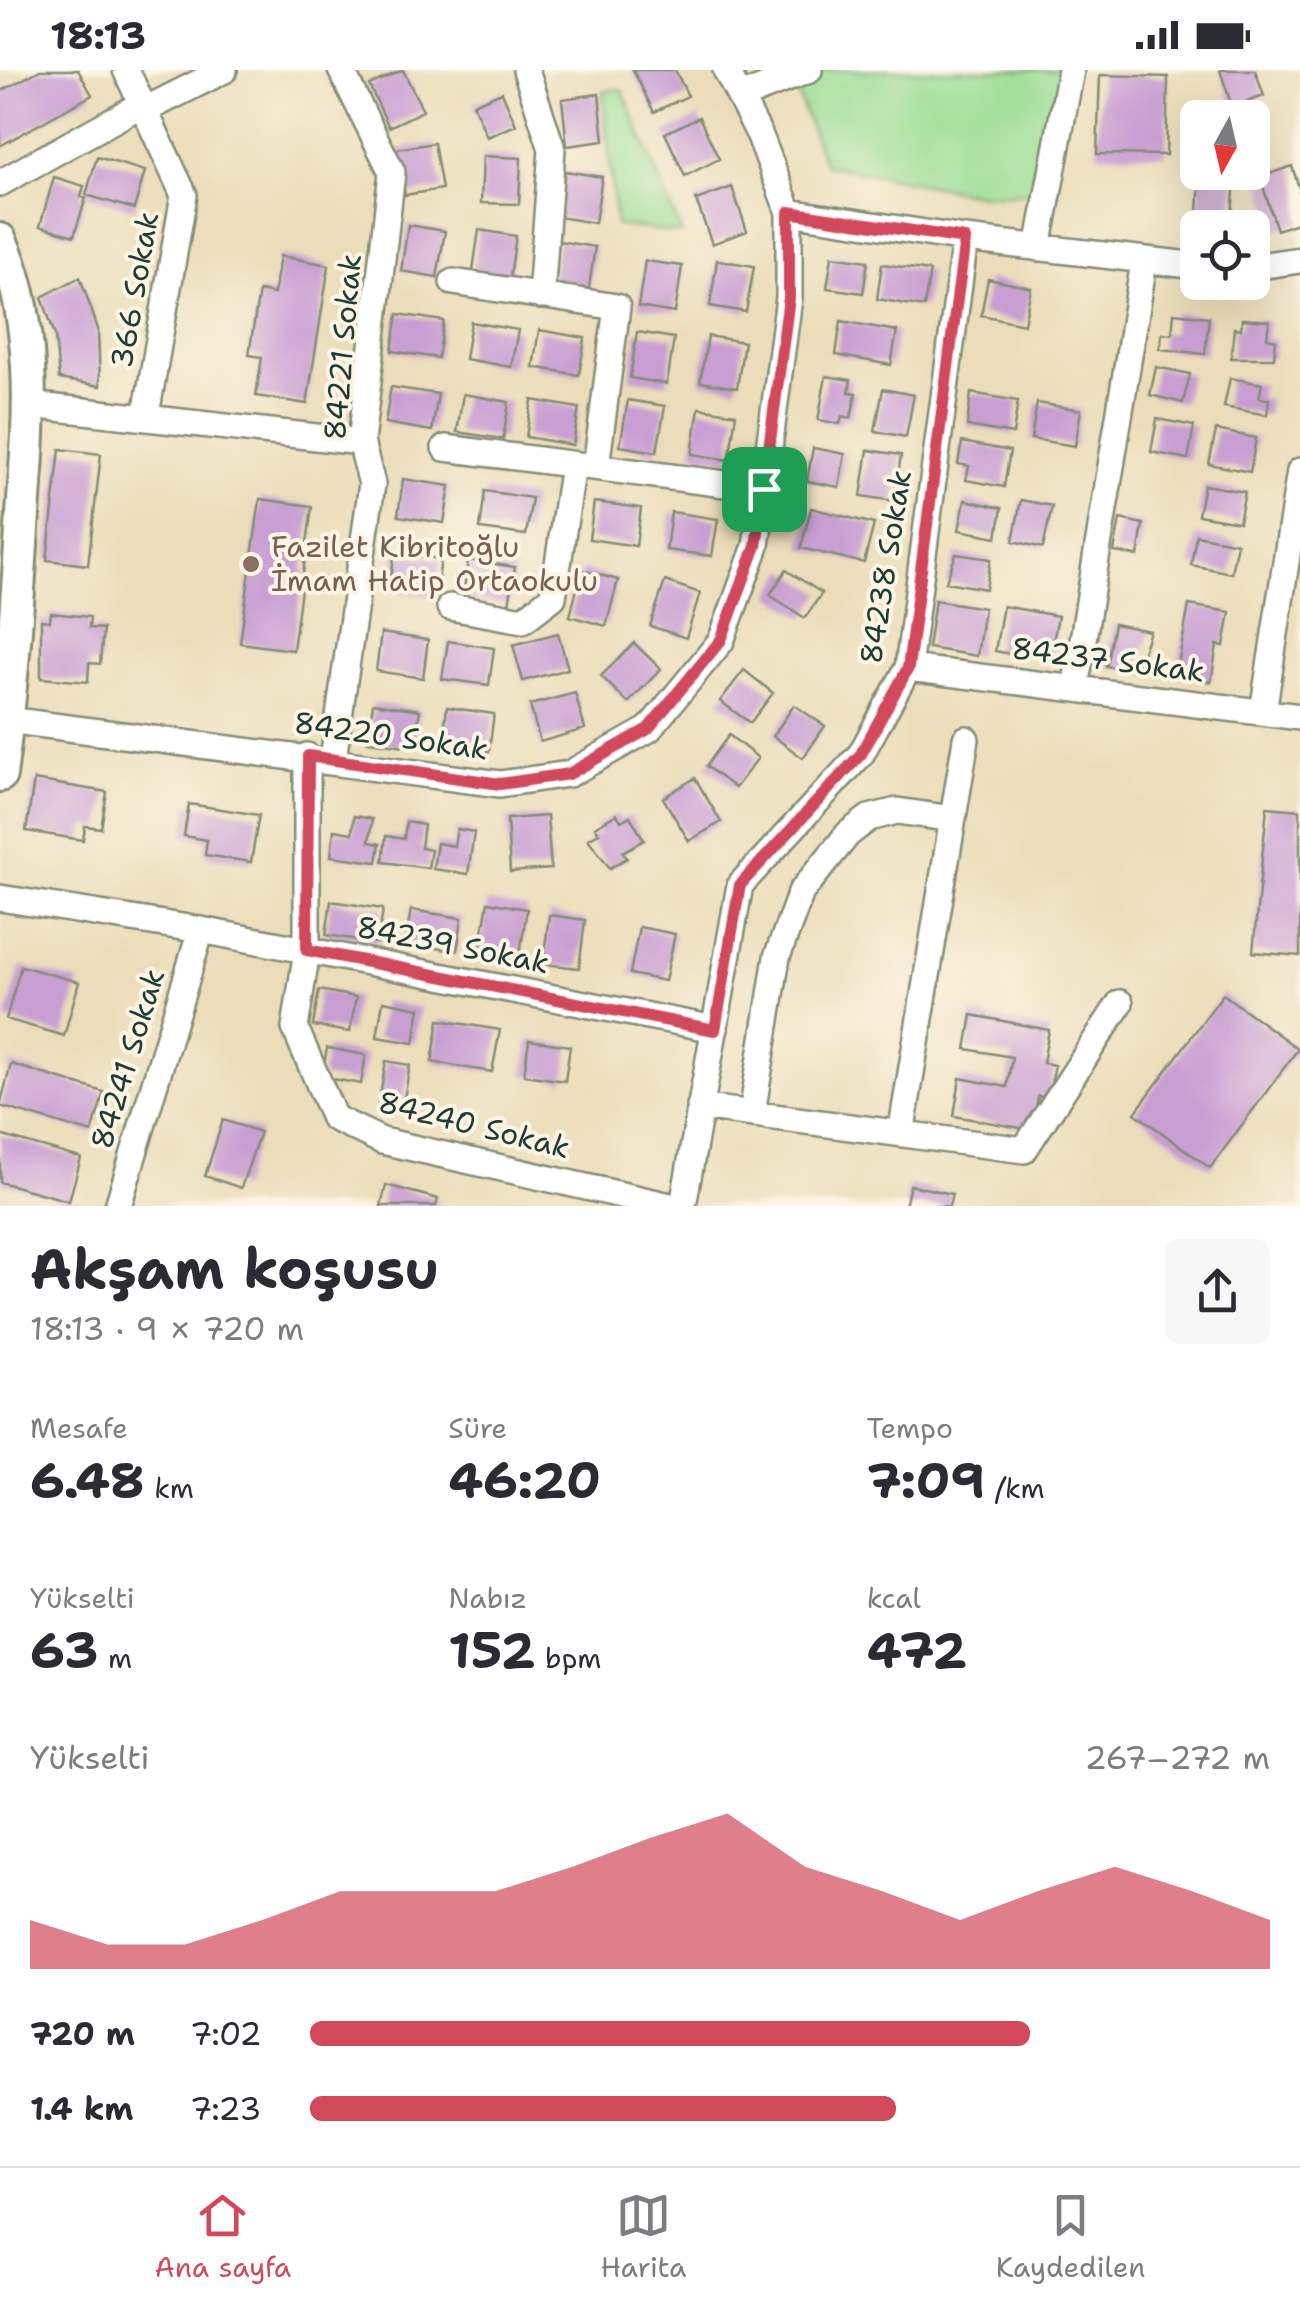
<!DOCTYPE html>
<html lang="tr">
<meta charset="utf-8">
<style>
:root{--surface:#fff;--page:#f7f7f7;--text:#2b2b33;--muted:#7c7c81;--line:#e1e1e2;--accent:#d1495b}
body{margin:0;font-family:"Shantell Sans",sans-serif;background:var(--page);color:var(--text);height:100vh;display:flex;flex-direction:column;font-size:38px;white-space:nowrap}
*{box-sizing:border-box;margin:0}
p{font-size:32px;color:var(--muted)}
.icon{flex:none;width:55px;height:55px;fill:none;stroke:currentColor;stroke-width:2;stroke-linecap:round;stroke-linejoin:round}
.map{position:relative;height:1136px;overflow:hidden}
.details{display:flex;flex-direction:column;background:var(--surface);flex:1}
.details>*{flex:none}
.needle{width:65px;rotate:188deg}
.fabs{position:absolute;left:1180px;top:30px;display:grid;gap:20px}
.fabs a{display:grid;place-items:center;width:90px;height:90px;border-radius:15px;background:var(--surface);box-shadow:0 10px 40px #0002;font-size:50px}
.pin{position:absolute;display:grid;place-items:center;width:85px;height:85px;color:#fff;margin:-42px;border-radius:20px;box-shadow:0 5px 15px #0006}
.round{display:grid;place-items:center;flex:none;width:105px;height:105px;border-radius:15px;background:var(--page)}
.overview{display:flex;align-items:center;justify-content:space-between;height:170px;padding:0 30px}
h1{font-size:55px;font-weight:700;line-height:75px}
.metrics{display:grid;grid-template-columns:repeat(3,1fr);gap:15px;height:170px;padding:10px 30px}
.metrics div{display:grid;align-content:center}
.metrics b{font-size:50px;font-weight:700}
.metrics small{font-size:28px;font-weight:400}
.metrics p{font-size:28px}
.chart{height:280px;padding:20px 30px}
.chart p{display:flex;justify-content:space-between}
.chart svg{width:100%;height:180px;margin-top:10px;fill:var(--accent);opacity:.7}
ul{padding:0 30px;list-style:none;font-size:32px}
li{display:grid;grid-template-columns:160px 120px 1fr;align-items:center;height:75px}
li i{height:25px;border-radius:12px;background:var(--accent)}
.status{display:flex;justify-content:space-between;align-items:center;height:70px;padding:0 50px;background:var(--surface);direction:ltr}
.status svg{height:28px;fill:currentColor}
.tabs{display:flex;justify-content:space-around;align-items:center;height:140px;border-top:2px solid var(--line);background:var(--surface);font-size:28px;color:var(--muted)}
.tabs a{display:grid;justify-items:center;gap:5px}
.tabs .current{color:var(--accent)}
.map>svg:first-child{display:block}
</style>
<div class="status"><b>18:13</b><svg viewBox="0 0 49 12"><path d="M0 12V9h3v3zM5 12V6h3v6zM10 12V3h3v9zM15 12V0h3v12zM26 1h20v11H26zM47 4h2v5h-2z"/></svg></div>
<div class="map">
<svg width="1300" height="1136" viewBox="0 0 1300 1136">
<rect width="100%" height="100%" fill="#fcf5e5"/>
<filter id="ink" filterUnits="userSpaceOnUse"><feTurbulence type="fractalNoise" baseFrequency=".01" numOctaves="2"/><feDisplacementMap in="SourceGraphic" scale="20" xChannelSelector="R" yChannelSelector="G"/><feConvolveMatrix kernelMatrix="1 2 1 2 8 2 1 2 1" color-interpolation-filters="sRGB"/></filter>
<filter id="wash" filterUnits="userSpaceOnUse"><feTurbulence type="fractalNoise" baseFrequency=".0048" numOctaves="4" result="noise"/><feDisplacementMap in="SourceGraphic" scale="40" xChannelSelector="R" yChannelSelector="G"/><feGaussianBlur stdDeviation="2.25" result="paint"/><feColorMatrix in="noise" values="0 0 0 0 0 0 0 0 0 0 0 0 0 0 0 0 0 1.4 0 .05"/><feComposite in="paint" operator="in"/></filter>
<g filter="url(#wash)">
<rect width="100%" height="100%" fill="#ebddb9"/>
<path fill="#9cde96" stroke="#5e8e65" stroke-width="2.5" d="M 801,0 L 1061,0 L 1040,123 L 982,125 L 825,95 L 790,4 Z
M 622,19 L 682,164 L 616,155 L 603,21 Z"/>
<g id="blocks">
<path fill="#c89ed3" d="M 40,0 L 78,0 L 92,25 L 0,76 L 0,22 Z
M 403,0 L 423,41 L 389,57 L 369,15 Z
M 633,0 L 675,0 L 688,26 L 654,42 Z
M 1220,0 L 1255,0 L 1264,26 L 1232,37 Z
M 1100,5 L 1168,7 L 1166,85 L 1097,84 Z
M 502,22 L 516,55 L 487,67 L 473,34 Z
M 599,24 L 604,71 L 567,76 L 562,29 Z
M 699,47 L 719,89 L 685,106 L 665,63 Z
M 434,73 L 442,119 L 405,125 L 397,79 Z
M 483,86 L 521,88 L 519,134 L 481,133 Z
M 97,87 L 145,101 L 134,139 L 86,125 Z
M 1292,96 L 1300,121 L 1300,152 L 1277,160 L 1260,107 Z
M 565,101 L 602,107 L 595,153 L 558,147 Z
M 54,107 L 84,116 L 81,127 L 86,128 L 74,166 L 40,156 Z
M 1200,107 L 1235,109 L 1231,158 L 1197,158 Z
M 732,117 L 747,161 L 712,174 L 696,130 Z
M 408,155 L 445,161 L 437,207 L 401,201 Z
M 479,160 L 516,166 L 509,213 L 472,207 Z
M 558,171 L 595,177 L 588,224 L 550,218 Z
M 280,186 L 329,195 L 307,334 L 256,326 L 262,287 L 249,285 L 259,221 L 274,224 Z
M 832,186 L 868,191 L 863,223 L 827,218 Z
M 717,190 L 754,196 L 746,242 L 710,236 Z
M 645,191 L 682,196 L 675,243 L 638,237 Z
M 882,194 L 930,201 L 924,237 L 877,229 Z
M 80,207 L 98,259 L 100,316 L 59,309 L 55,265 L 42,227 Z
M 988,209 L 1031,218 L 1024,254 L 981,245 Z
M 1174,243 L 1209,247 L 1205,284 L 1160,279 L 1162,263 L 1172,264 Z
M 398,244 L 444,251 L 438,288 L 392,281 Z
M 1242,249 L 1269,251 L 1267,268 L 1276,270 L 1274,288 L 1231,288 L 1234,258 L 1241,259 Z
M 841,251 L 897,261 L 891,295 L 836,285 Z
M 471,252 L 518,260 L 511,297 L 465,289 Z
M 539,260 L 585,268 L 579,305 L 533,297 Z
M 637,262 L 674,268 L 667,314 L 630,308 Z
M 708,266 L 744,272 L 737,318 L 700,312 Z
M 1156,297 L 1190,304 L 1183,333 L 1150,325 Z
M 826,306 L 851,310 L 849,322 L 856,323 L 851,348 L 842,346 L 840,354 L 818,350 Z
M 1230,308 L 1262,314 L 1259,328 L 1269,329 L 1267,345 L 1224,337 Z
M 391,317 L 438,324 L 432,361 L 385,353 Z
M 883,319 L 914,325 L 906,367 L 875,361 Z
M 971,323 L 1018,331 L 1013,364 L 967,356 Z
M 463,324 L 509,332 L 503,369 L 457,362 Z
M 532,330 L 579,338 L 573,375 L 526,367 Z
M 628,330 L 665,336 L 657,382 L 620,376 Z
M 1037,333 L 1081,340 L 1075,376 L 1031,369 Z
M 699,338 L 736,344 L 729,390 L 692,384 Z
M 1157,349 L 1194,356 L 1188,389 L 1151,382 Z
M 1216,360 L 1256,368 L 1250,402 L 1209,394 Z
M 962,372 L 1010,381 L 1004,417 L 966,410 L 969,396 L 958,394 Z
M 813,378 L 845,384 L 839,417 L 807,411 Z
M 60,379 L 101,384 L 88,495 L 47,490 Z
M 868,380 L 901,385 L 894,431 L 861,426 Z
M 403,409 L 450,416 L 444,453 L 398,446 Z
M 1204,415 L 1245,422 L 1239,452 L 1198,445 Z
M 485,421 L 532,428 L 526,465 L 480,459 Z
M 260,429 L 312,436 L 293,580 L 240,573 Z
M 965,430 L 1002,438 L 997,467 L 959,460 Z
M 1021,430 L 1052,436 L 1043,478 L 1013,471 Z
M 594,432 L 641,438 L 636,476 L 589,469 Z
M 811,438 L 874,454 L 864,493 L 801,478 Z
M 671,442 L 718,449 L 712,486 L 666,480 Z
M 1120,449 L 1143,454 L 1138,486 L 1114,482 Z
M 1196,465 L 1237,473 L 1231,503 L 1191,495 Z
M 395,483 L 441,489 L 436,527 L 389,520 Z
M 956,484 L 991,489 L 986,519 L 946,512 Z
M 468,490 L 515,497 L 509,535 L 463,528 Z
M 582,500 L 618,510 L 606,556 L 570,546 Z
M 786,500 L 822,523 L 805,548 L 770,525 Z
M 665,511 L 700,523 L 686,568 L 650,556 Z
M 935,530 L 984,538 L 977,586 L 928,578 Z
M 1189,535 L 1230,542 L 1224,576 L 1217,575 L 1211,612 L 1176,606 Z
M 1003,536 L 1058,546 L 1051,583 L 1021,578 L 1020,586 L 995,581 Z
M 51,543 L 90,547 L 89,558 L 103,559 L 100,594 L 89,593 L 88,612 L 41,608 L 41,550 L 50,551 Z
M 1114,554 L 1150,561 L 1137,601 L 1106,596 Z
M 381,563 L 428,570 L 423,608 L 376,601 Z
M 558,563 L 568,599 L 523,611 L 513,575 Z
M 448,571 L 494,578 L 489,615 L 442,609 Z
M 634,573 L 661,599 L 628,633 L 601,606 Z
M 744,600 L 773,623 L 750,653 L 720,631 Z
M 575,623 L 585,659 L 540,672 L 530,635 Z
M 373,633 L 420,640 L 414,677 L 368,671 Z
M 794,635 L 825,656 L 803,688 L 773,666 Z
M 447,637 L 494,644 L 489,681 L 442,675 Z
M 729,665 L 758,688 L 735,718 L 706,696 Z
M 695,708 L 721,752 L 689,771 L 663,728 Z
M 34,710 L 107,722 L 101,758 L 85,756 L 83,770 L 26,761 Z
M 189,734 L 259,745 L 251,792 L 205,785 L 207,770 L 184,766 Z
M 1267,737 L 1300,740 L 1300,886 L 1253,882 Z
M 617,744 L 621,751 L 630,746 L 644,770 L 623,782 L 627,788 L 610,798 L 588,769 L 599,763 L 595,757 Z
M 354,746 L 372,749 L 369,772 L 380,774 L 377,792 L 331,786 L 334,760 L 352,763 Z
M 547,746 L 551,799 L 510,802 L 507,749 Z
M 406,752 L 424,755 L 421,778 L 431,780 L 428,798 L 383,792 L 386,766 L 404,769 Z
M 457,759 L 474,762 L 468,804 L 433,799 L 437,773 L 454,776 Z
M 331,831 L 383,839 L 378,873 L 326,865 Z
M 488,832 L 527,839 L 519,890 L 479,884 Z
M 411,840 L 462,848 L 457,881 L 405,874 Z
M 549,845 L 585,850 L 579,898 L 543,894 Z
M 639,857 L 675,864 L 665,911 L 630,904 Z
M 21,896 L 79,912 L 64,966 L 6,949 Z
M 319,920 L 356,927 L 350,962 L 313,956 Z
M 1223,924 L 1298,979 L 1210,1098 L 1135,1043 Z
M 383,931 L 420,938 L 414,973 L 377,967 Z
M 972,945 L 1049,960 L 1043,993 L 1055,995 L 1048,1028 L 1038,1026 L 1032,1060 L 954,1046 L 960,1008 L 1007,1017 L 1012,987 L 966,979 Z
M 439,950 L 500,960 L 492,1002 L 432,992 Z
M 529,970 L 570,976 L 565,1011 L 524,1005 Z
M 327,978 L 366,985 L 361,1014 L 322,1007 Z
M 386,991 L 410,995 L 402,1040 L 378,1037 Z
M 11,994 L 104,1022 L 92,1063 L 0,1036 Z
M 223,1050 L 260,1062 L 241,1118 L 205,1106 Z
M 0,1065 L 81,1088 L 69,1131 L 0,1112 Z
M 386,1115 L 438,1129 L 436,1136 L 381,1136 Z
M 910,1115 L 952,1124 L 949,1136 L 905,1136 Z"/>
</g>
</g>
<g filter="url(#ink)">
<use href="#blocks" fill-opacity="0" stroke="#858d76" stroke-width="2.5"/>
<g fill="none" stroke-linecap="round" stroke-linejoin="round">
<g stroke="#858d76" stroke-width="30">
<path id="minor" d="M 126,0 L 184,125 L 146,345
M 526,0 L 552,79 L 541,226
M 740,27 L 809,0
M 0,113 L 133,39 L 147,39 L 224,0
M 789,142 L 965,169 L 1198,196
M 1038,178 L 1071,0
M 1252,197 L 1300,190
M 453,212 L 617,237 L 596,397
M 30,335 L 361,372
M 445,378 L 764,419
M 450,537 L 523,550 L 553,527 L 573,395
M 908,598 L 1300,647
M 1075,619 L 1144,192
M 1263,642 L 1300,401
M 7,650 L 500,714 L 569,704 L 649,659 L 721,571 L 756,476 L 789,228 L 789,142 L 760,66 L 726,0
M 307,686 L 307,880 L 295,958 L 334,1048 L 382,1071 L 670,1136
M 333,689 L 372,414 L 361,372 L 392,102 L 341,0
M 0,828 L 201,860 L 715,959
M 700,1037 L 1024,1080 L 1120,933
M 752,1044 L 777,887 L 801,822 L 848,764 L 869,748 L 897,741 L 953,749
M 901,1064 L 966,669
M 118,1136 L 201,860
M 683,1136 L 740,815 L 861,684 L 908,598 L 965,169"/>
</g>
<g stroke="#858d76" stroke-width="38">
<path id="major" d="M 0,170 C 41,258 28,366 22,459 C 17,542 11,623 0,705"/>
</g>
<use href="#minor" stroke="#fff" stroke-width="25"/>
<use href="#major" stroke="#fff" stroke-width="32"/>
</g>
</g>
<g fill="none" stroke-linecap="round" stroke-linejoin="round" filter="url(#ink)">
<g stroke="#fff" stroke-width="20">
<path id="route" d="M 789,142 L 965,169 L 908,598 L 861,684 L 740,815 L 715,960 L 307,880 L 308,686 L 500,714 L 569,704 L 648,659 L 721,570 L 756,476 L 789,228 Z"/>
</g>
<use href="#route" stroke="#d1495b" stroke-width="12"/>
</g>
<circle fill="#8d6e63" stroke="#fcf5e5" stroke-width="4" cx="251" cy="494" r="10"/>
<g text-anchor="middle" stroke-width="8" stroke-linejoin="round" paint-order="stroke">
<g font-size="30" fill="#1f3d34" stroke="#fcf5e5">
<text transform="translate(135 220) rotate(-80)" y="10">366 Sokak</text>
<text transform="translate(343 277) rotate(-85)" y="10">84221 Sokak</text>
<text transform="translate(886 497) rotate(-81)" y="10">84238 Sokak</text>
<text transform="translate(1108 590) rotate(7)" y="10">84237 Sokak</text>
<text transform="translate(391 666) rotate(8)" y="10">84220 Sokak</text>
<text transform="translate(453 875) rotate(11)" y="10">84239 Sokak</text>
<text transform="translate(128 989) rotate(-73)" y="10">84241 Sokak</text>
<text transform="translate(474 1055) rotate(14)" y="10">84240 Sokak</text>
</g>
<g font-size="30" fill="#785e54" stroke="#fcf5e5" text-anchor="start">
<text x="271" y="487">Fazilet Kibritoğlu<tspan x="271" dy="34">İmam Hatip Ortaokulu</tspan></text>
</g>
</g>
</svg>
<div class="fabs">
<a><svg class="needle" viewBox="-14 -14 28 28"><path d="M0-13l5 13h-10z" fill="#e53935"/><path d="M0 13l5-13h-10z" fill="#7c7c81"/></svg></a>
<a><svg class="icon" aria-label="locate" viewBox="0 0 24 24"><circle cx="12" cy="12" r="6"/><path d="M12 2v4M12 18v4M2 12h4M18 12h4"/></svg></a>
</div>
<div class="pin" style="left:764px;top:419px;background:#1e9e55"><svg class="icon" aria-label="arrive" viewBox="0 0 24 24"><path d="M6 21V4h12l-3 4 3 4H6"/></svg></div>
</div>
<section class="details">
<div class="overview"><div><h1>Akşam koşusu</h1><p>18:13 · 9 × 720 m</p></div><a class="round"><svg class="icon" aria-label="share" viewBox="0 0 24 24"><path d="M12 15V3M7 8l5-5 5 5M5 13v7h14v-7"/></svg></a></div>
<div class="metrics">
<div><p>Mesafe</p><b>6.48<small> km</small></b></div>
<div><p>Süre</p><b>46:20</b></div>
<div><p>Tempo</p><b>7:09<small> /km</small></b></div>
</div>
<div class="metrics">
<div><p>Yükselti</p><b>63<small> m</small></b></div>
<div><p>Nabız</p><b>152<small> bpm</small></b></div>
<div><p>kcal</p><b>472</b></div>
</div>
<div class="chart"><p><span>Yükselti</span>267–272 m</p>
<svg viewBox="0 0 160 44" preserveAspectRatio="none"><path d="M0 44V32L10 38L20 38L30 32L40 25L50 25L60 25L70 19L80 12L90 6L100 19L110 25L120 32L130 25L140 19L150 25L160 32V44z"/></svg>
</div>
<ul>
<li><b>720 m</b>7:02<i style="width:75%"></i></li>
<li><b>1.4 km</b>7:23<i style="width:61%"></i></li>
</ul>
</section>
<nav class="tabs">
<a class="current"><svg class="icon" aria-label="home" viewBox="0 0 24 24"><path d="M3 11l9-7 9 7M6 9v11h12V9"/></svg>Ana sayfa</a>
<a><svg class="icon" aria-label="map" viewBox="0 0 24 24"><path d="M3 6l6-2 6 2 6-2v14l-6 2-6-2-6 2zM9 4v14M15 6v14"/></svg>Harita</a>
<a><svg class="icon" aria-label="saved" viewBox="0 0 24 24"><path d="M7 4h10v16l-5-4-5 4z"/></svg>Kaydedilen</a>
</nav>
